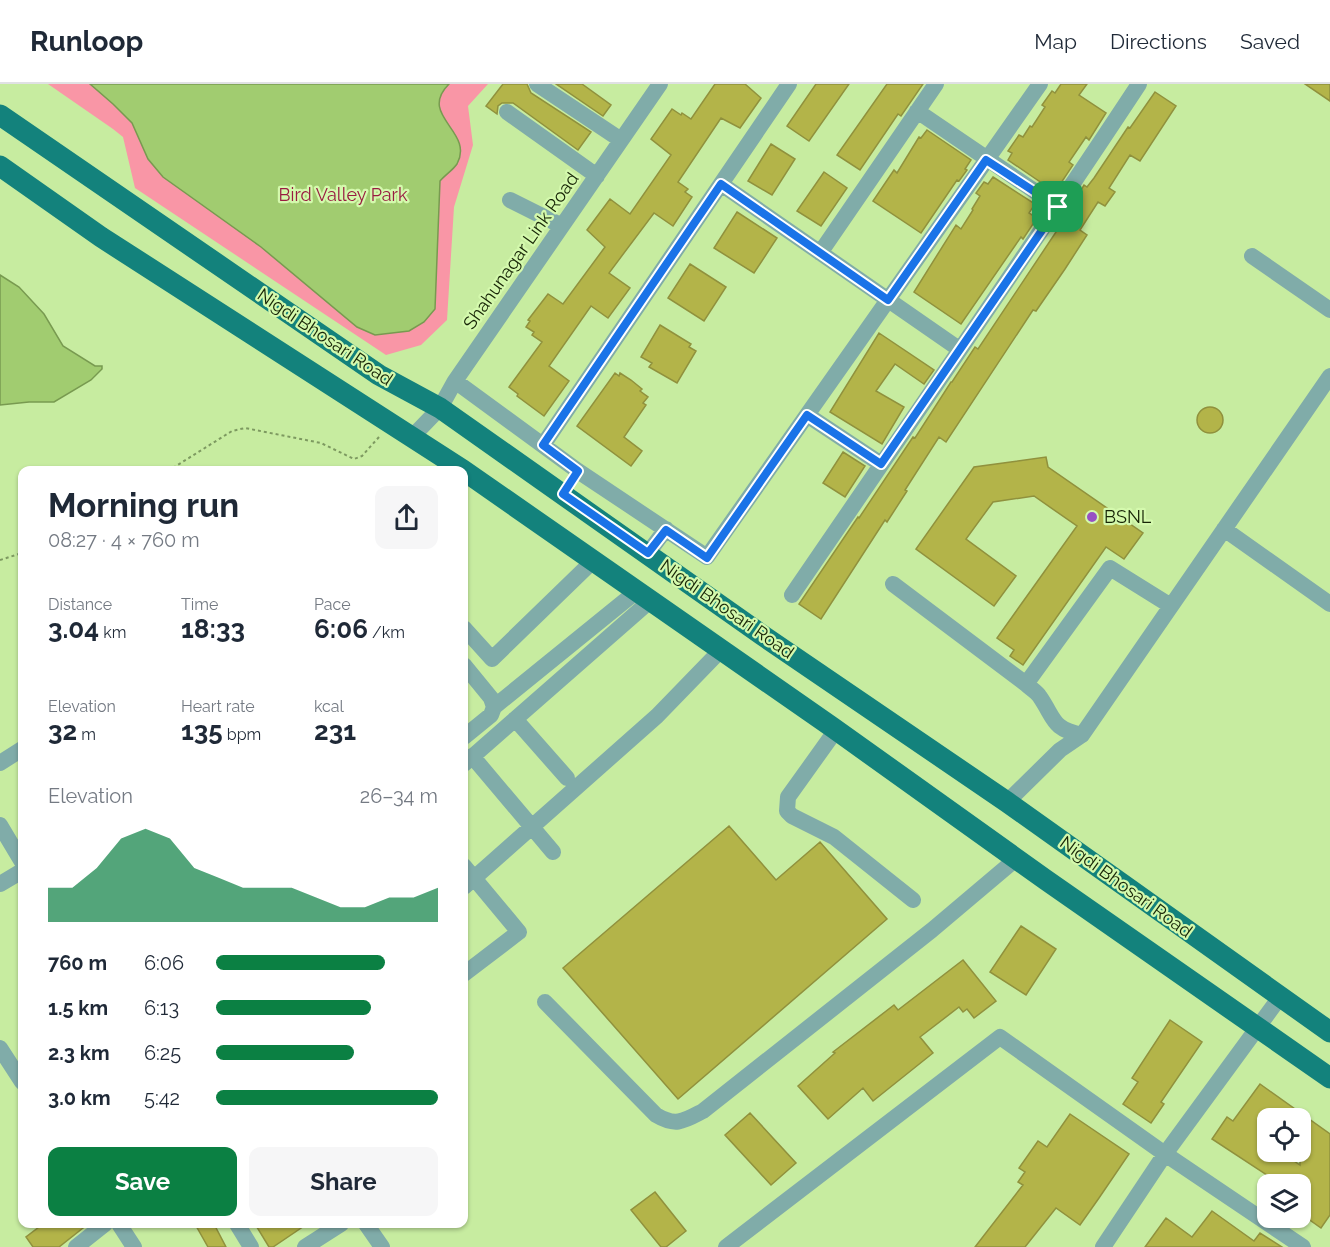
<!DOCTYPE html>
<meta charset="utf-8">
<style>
:root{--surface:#fff;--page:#f6f6f7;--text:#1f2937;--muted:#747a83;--line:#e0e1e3;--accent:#0b8043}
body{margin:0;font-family:Raleway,sans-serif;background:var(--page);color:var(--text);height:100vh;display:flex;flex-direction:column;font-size:22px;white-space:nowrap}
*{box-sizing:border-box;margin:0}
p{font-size:20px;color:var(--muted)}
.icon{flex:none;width:33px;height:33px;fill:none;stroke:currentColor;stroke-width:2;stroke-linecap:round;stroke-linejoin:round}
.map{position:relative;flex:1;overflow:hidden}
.side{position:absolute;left:18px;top:382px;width:450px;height:762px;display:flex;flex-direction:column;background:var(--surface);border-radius:12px;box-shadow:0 2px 4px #0004}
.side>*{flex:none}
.controls{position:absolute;left:1257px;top:1024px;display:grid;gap:12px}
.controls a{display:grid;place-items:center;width:54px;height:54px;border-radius:12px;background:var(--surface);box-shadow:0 2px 4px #0004;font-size:30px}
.pin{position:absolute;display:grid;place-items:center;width:51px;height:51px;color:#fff;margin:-26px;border-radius:12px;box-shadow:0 3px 9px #0006}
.round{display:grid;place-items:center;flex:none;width:63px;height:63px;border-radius:12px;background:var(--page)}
.headline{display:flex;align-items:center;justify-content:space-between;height:102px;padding:0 30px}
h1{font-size:33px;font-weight:700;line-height:45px}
.metrics{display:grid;grid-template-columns:repeat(3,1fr);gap:9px;height:102px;padding:6px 30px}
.metrics div{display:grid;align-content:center}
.metrics b{font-size:26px;font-weight:700}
.metrics small{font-size:16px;font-weight:400}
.metrics p{font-size:16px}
.chart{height:168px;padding:12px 30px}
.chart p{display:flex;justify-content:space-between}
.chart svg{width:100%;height:108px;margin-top:6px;fill:var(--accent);opacity:.7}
.cta{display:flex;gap:12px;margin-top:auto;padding:12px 30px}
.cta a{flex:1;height:69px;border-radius:12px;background:var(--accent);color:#fff;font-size:24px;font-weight:700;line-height:69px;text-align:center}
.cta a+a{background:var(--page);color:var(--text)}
ul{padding:0 30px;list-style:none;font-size:20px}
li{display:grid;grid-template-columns:96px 72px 1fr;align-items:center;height:45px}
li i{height:15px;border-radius:8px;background:var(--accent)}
header{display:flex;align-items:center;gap:36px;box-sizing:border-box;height:84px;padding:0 30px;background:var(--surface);border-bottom:2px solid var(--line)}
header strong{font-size:28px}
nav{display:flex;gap:33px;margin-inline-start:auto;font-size:21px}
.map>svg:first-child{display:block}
</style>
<header>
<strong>Runloop</strong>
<nav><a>Map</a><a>Directions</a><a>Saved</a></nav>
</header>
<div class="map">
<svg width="1330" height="1163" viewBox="0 0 1330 1163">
<rect width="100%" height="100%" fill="#c7eca0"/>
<path fill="#f996a6" d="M 48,0 L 488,0 L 468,22 L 473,61 L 454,123 L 447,236 L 421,261 L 386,271 L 135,104 L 123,53 L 113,45 Z"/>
<path fill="#a1cc70" stroke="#789a50" stroke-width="1.5" d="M 90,0 L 449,0 C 417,32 475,47 457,80 C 453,86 445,91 440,97 L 435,225 L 424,238 L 409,247 L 375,251 L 357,243 L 261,163 L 163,93 L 148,75 L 132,39 L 113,20 Z
M 0,191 L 19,203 L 44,230 L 63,262 L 95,282 L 102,282 L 102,285 L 91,296 L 54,318 L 29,318 L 0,321 Z"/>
<path fill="#b3b449" stroke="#90913d" stroke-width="1.5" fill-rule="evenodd" d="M 503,0 L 527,0 L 531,9 L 591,48 L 578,66 L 513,19 L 502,19 L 498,22 L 497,30 L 486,22 Z
M 556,0 L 582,0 L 611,21 L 603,32 Z
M 715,0 L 745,0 L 761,14 L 740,44 L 721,34 L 678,98 L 688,105 L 685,108 L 692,113 L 673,142 L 654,129 L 609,189 L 630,204 L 608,234 L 591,222 L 549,282 L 569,297 L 544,332 L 517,312 L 518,310 L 509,303 L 542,258 L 532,251 L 534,248 L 526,243 L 530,237 L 528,236 L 548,210 L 563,220 L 605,163 L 587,146 L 610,115 L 630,130 L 671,71 L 651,55 L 672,25 L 681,31 L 682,29 L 691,35 Z
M 816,0 L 849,0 L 809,57 L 787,42 Z
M 887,0 L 923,0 L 901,32 L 898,30 L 860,86 L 837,71 Z
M 1061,0 L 1087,0 L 1079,11 L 1106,29 L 1089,56 L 1086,53 L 1069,78 L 1073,81 L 1055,108 L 1008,76 L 1012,69 L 1008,67 L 1019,51 L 1023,53 L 1030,42 L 1032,43 L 1045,23 L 1042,21 L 1052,7 L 1055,9 Z
M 1305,0 L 1330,0 L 1330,17 Z
M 1155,8 L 1176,22 L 1140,77 L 1130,71 L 1109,104 L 1115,108 L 1105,122 L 1098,118 L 1080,146 L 1087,151 L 1065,185 L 1036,227 L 1033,226 L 946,358 L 939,353 L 905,406 L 907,407 L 887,438 L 885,436 L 821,535 L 799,520 L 858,433 L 859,434 L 913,353 L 915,354 L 951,298 L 952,298 L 975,263 L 978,265 L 1060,142 L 1084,101 L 1087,103 L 1094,94 L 1128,43 L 1130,44 Z
M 927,46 L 971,76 L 965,85 L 967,86 L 959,97 L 957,96 L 921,149 L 873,117 L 894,86 L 897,89 L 919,53 L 921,54 Z
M 771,60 L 795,75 L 772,111 L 748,97 Z
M 824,88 L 847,104 L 821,142 L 797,127 Z
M 993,93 L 1035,120 L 1029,129 L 1037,134 L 1023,155 L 1021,153 L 961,240 L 914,208 L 956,141 L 961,145 L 973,126 L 972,125 L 980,112 L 976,109 L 984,98 L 988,100 Z
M 737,128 L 777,154 L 754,189 L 714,164 Z
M 690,180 L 726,203 L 704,237 L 668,214 Z
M 660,241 L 691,260 L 689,263 L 696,267 L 677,299 L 649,283 L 652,279 L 641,273 Z
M 879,249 L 934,286 L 924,300 L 895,280 L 876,307 L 904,323 L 882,360 L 830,328 Z
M 615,289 L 619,292 L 620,289 L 631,296 L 642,305 L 640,307 L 648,313 L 643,319 L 646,321 L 624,353 L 642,367 L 631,382 L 577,342 Z
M1197 336a13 13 0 1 1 26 0a13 13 0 1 1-26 0Z
M 843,368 L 865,382 L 845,413 L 823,399 Z
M 1046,373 L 1048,383 L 1143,449 L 1124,475 L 1106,463 L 1023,581 L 1010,572 L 1014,566 L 997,554 L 1077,442 L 1034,412 L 993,418 L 966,455 L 1016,492 L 994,522 L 916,465 L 974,383 Z
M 729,742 L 776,796 L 820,758 L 887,835 L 678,1015 L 563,884 Z
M 1021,842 L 1056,865 L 1026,911 L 990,888 Z
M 963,876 L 996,917 L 974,934 L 967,925 L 963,928 L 959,923 L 920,953 L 933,969 L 873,1017 L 863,1004 L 828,1035 L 798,1002 L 835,969 L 833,968 L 894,921 L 898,926 Z
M 1170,936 L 1202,958 L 1161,1018 L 1164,1020 L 1151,1039 L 1123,1020 L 1138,998 L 1132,994 Z
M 1260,1000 L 1330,1050 L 1330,1131 L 1321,1144 L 1300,1129 L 1300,1101 L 1282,1101 L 1212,1055 L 1227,1033 L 1233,1037 ZM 1268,1035 L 1300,1035 L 1300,1081 L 1281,1068 L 1268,1068 Z
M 750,1029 L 796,1079 L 771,1101 L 725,1051 Z
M 1070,1030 L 1129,1070 L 1099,1114 L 1080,1141 L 1056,1124 L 1025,1163 L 975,1163 L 1023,1101 L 1018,1098 L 1025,1088 L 1019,1084 L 1038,1057 L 1047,1063 Z
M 655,1108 L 686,1147 L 666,1163 L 661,1163 L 631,1126 Z
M 1212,1127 L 1254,1157 L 1260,1149 L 1282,1163 L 1145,1163 L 1166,1134 L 1192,1153 Z
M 43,1140 L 88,1140 L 59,1163 L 33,1163 L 26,1153 Z
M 195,1140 L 214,1140 L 226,1163 L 208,1163 Z
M 255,1140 L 307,1140 L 273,1163 L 269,1163 Z"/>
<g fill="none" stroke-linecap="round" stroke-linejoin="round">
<path stroke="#7d9960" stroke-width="2" stroke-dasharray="3 3" stroke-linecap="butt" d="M 168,387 L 232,347 L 245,344 L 321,359 L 354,375 L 362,372 L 379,353
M 0,476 L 22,469"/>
<path stroke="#80aca9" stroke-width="16" d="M 537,0 L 621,56
M 917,27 L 1058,123
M 507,28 L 597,92
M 721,100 L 959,265
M 510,116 L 562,142
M 820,169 L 936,0
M 1252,172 L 1330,226
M 455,297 L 578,387 L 707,473 L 1040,0
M 807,331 L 881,380
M 412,353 L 440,324 L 455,297 L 660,0
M 543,361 L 789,0
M 1224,445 L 1330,520
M 648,469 L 666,445
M 893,500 L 1026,600 C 1030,604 1037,608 1040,613 C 1055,635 1052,645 1082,651
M 792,511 C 908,341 1026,172 1139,0
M 464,544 L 492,575 L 593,477
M 464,581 L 491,614 L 494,623 L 491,631 L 464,653
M 1026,600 L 1110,484 L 1171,522
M 494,623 L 637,507
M 515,635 L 567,694
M 836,646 L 788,713 L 787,727 L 792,732 L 834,753 L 913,816
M 472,672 L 553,768
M 0,679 L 22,665
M 464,680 L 650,517
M 1007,718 L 1060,666 L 1082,651 L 1330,292
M 0,741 L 22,778
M 464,782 L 519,848 L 464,890
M 0,800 L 22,787
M 464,803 L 657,632 L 721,566
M 545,918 L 656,1031 C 676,1043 684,1037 703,1027 L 932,846 L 1016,775
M 0,964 L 22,998
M 119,1140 L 134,1163
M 237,1140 L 251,1163
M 366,1140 L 382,1163
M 76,1163 L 105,1140
M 305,1163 L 341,1140
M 726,1163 L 1000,953 L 1165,1070 L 1303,1163
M 1103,1163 L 1165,1070 L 1280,913"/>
<path stroke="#13827c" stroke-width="21" d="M 0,31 L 379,291 L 440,324 L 762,551 L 1007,718 L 1330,948
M 0,82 L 101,153 L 463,386 L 832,643 L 1046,796 L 1330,994"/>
</g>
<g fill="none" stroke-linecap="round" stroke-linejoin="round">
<g stroke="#fff" stroke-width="12">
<path id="route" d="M 986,76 L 1058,123 L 881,380 L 807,331 L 707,474 L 666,446 L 648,469 L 563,410 L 578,387 L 543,361 L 721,100 L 888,216 Z"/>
</g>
<use href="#route" stroke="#1a73e8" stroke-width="8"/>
</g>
<circle fill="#9751c5" stroke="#d4f9ad" stroke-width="2" cx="1092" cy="433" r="6"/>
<g text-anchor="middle" stroke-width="4.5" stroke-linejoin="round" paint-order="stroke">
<g font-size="18" fill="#981b41" stroke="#d4f9ad">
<text x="343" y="117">Bird Valley Park</text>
</g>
<g font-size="18" fill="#172506" stroke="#d4f9ad">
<text transform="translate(521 167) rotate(-55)" y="6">Shahunagar Link Road</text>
<text transform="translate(325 253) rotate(34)" y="6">Nigdi Bhosari Road</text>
<text transform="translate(727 525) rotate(35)" y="6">Nigdi Bhosari Road</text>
<text transform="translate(1126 803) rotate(36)" y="6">Nigdi Bhosari Road</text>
</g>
<g font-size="18" fill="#172506" stroke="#d4f9ad" text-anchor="start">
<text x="1104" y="439">BSNL</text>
</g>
</g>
</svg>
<div class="controls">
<a><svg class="icon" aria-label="locate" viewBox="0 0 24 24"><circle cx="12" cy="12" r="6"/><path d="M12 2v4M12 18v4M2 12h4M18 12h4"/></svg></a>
<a><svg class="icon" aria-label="layers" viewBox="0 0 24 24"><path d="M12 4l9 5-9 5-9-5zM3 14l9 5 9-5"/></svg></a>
</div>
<div class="pin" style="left:1058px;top:123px;background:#1e9e55"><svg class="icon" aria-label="arrive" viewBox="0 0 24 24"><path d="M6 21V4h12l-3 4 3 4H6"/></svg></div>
<section class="side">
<div class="headline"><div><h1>Morning run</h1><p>08:27 · 4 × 760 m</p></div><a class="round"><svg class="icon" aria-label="share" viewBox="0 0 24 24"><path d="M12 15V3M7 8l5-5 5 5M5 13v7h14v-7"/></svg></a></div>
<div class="metrics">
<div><p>Distance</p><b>3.04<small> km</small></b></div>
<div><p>Time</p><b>18:33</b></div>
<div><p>Pace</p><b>6:06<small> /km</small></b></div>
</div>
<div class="metrics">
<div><p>Elevation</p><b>32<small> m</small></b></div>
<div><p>Heart rate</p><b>135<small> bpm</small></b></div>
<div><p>kcal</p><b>231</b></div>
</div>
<div class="chart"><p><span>Elevation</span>26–34 m</p>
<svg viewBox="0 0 160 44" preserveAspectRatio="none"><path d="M0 44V30L10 30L20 22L30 10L40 6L50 10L60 22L70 26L80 30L90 30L100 30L110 34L120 38L130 38L140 34L150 34L160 30V44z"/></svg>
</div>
<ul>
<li><b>760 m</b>6:06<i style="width:76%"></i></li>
<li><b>1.5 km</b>6:13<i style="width:70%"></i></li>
<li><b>2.3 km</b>6:25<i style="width:62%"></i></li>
<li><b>3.0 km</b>5:42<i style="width:100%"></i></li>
</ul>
<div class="cta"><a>Save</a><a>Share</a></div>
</section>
</div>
